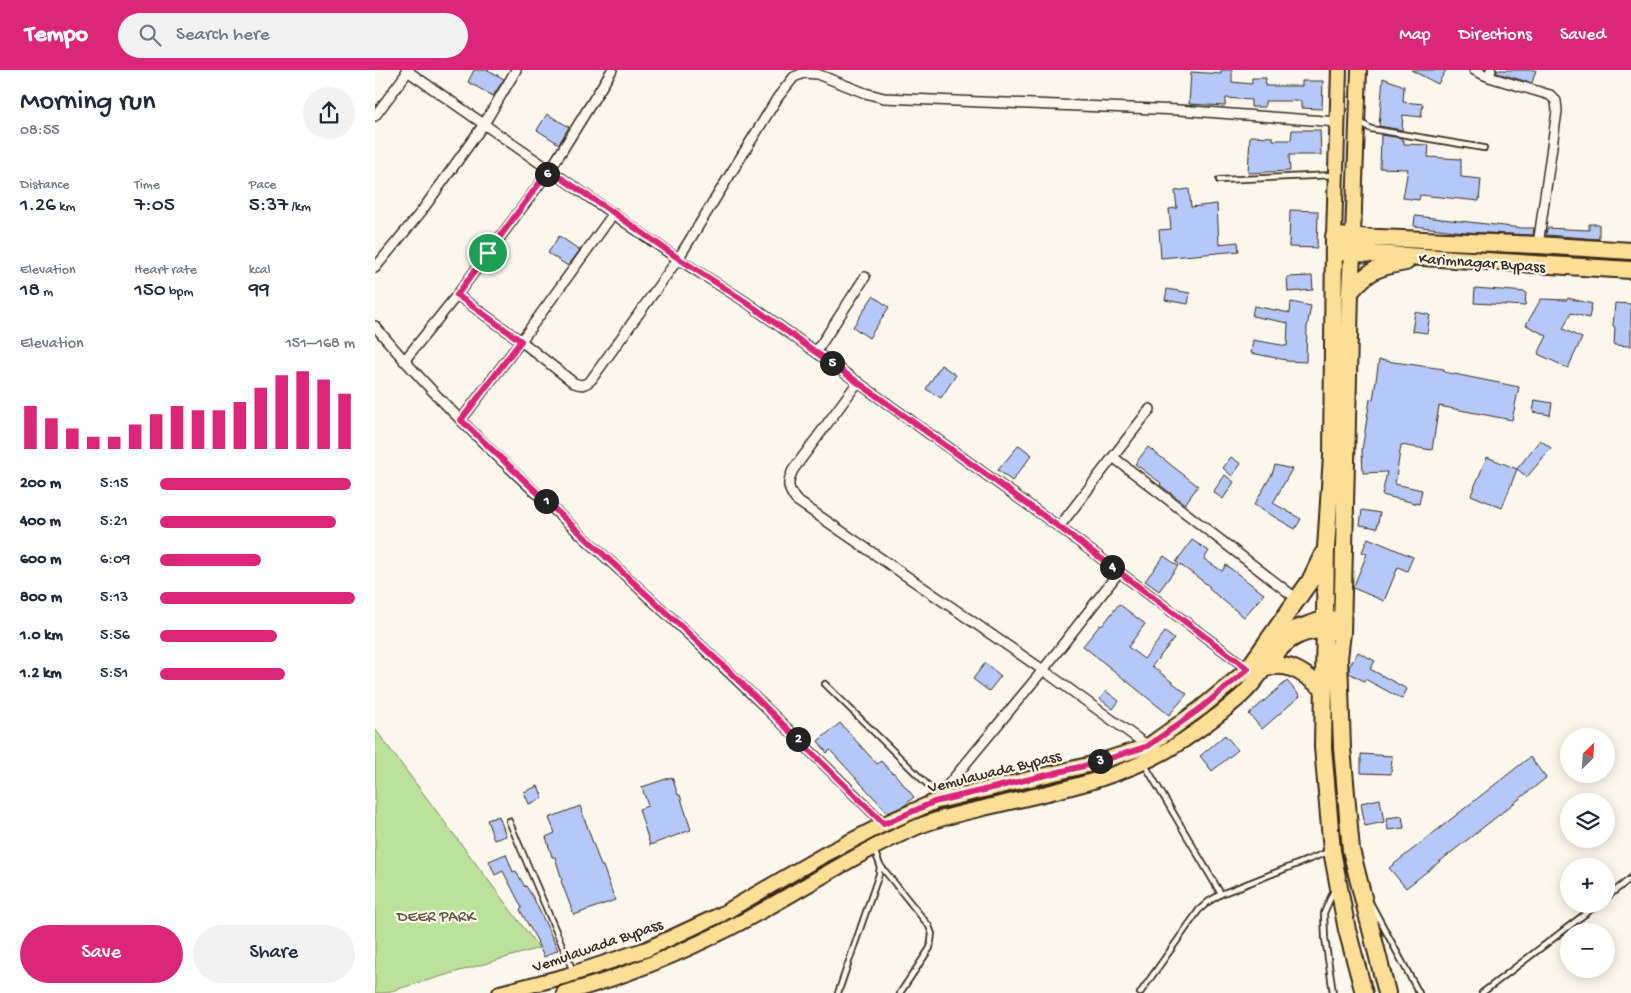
<!DOCTYPE html>
<meta charset="utf-8">
<style>
:root{--surface:#fff;--page:#f2f2f3;--text:#1f2937;--muted:#747a83;--accent:#db2777}
body{margin:0;font-family:"Gochi Hand",sans-serif;background:var(--page);color:var(--text);height:100vh;display:flex;flex-direction:column;font-size:19px;white-space:nowrap}
*{box-sizing:border-box;margin:0}
p{font-size:16px;color:var(--muted)}
.icon{flex:none;width:28px;height:28px;fill:none;stroke:currentColor;stroke-width:2;stroke-linecap:round;stroke-linejoin:round}
.map{position:relative;flex:1;overflow:hidden}
.side{display:flex;flex-direction:column;background:var(--surface);width:375px}
.side>*{flex:none}
.needle{width:32px;rotate:25deg}
.fabs{position:absolute;left:1185px;top:658px;display:grid;gap:10px}
.fabs a{display:grid;place-items:center;width:55px;height:55px;border-radius:50%;background:var(--surface);box-shadow:0 2px 12px #0003;font-size:25px}
.pin{position:absolute;display:grid;place-items:center;width:42px;height:42px;color:#fff;margin:-21px;border:2px solid #fff;border-radius:50%;box-shadow:0 1px 5px #0007}
.km{position:absolute;width:25px;height:25px;margin:-12px;border-radius:50%;background:#222;color:#fff;font-size:14px;line-height:25px;text-align:center}
.round{display:grid;place-items:center;flex:none;width:52px;height:52px;border-radius:26px;background:var(--page)}
.headline{display:flex;align-items:center;justify-content:space-between;height:85px;padding:0 20px}
h1{font-size:28px;font-weight:600;line-height:38px}
.stats{display:grid;grid-template-columns:repeat(3,1fr);gap:8px;height:85px;padding:5px 20px}
.stats div{display:grid;align-content:center}
.stats b{font-size:21px;font-weight:600}
.stats small{font-size:14px;font-weight:400}
.stats p{font-size:14px}
.chart{height:140px;padding:10px 20px}
.chart p{display:flex;justify-content:space-between}
.chart svg{width:100%;height:90px;margin-top:5px;stroke:var(--accent);stroke-width:6}
.primary-button{display:flex;gap:10px;margin-top:auto;padding:10px 20px}
.primary-button a{flex:1;height:58px;border-radius:30px;background:var(--accent);color:#fff;font-size:20px;font-weight:600;line-height:58px;text-align:center}
.primary-button a+a{background:var(--page);color:var(--text)}
ul{padding:0 20px;list-style:none;font-size:16px}
li{display:grid;grid-template-columns:80px 60px 1fr;align-items:center;height:38px}
li i{height:12px;border-radius:6px;background:var(--accent)}
header{display:flex;align-items:center;gap:30px;box-sizing:border-box;height:70px;padding:0 25px;background:var(--accent);color:#fff}
header strong{font-size:24px}
nav{display:flex;gap:28px;margin-inline-start:auto;font-size:18px}
.search{width:350px;height:45px;background:var(--page);display:flex;align-items:center;gap:12px;box-sizing:border-box;padding:0 18px;border-radius:28px;color:var(--muted);font-size:19px}
main{display:flex;flex:1;min-height:0}
.map>svg:first-child{display:block}
</style>
<header>
<strong>Tempo</strong>
<div class="search"><svg class="icon" aria-label="search" viewBox="0 0 24 24"><circle cx="10" cy="10" r="6"/><path d="M15 15l6 6"/></svg>Search here</div>
<nav><a>Map</a><a>Directions</a><a>Saved</a></nav>
</header>
<main>
<section class="side">
<div class="headline"><div><h1>Morning run</h1><p>08:55</p></div><a class="round"><svg class="icon" aria-label="share" viewBox="0 0 24 24"><path d="M12 15V3M7 8l5-5 5 5M5 13v7h14v-7"/></svg></a></div>
<div class="stats">
<div><p>Distance</p><b>1.26<small> km</small></b></div>
<div><p>Time</p><b>7:05</b></div>
<div><p>Pace</p><b>5:37<small> /km</small></b></div>
</div>
<div class="stats">
<div><p>Elevation</p><b>18<small> m</small></b></div>
<div><p>Heart rate</p><b>150<small> bpm</small></b></div>
<div><p>kcal</p><b>99</b></div>
</div>
<div class="chart"><p><span>Elevation</span>151–168 m</p>
<svg viewBox="0 0 160 44" preserveAspectRatio="none"><path d="M5 44V23M15 44V29M25 44V34M35 44V38M45 44V38M55 44V32M65 44V27M75 44V23M85 44V25M95 44V25M105 44V21M115 44V14M125 44V8M135 44V6M145 44V10M155 44V17"/></svg>
</div>
<ul>
<li><b>200 m</b>5:15<i style="width:98%"></i></li>
<li><b>400 m</b>5:21<i style="width:90%"></i></li>
<li><b>600 m</b>6:09<i style="width:52%"></i></li>
<li><b>800 m</b>5:13<i style="width:100%"></i></li>
<li><b>1.0 km</b>5:56<i style="width:60%"></i></li>
<li><b>1.2 km</b>5:51<i style="width:64%"></i></li>
</ul>
<div class="primary-button"><a>Save</a><a>Share</a></div>
</section>
<div class="map">
<svg width="1256" height="923" viewBox="0 0 1256 923">
<rect width="100%" height="100%" fill="#fbf7ec"/>
<filter id="ink" filterUnits="userSpaceOnUse"><feTurbulence type="fractalNoise" baseFrequency=".02" numOctaves="2"/><feDisplacementMap in="SourceGraphic" scale="10" xChannelSelector="R" yChannelSelector="G"/><feConvolveMatrix kernelMatrix="1 2 1 2 8 2 1 2 1" color-interpolation-filters="sRGB"/></filter>
<g filter="url(#ink)">
<path fill="#bce19c" stroke="#7c865d" d="M 0,659 L 164,878 L 9,923 L 0,923 Z"/>
<path fill="#b5c8f7" stroke="#3b2a1e" d="M 99,0 L 113,0 L 129,9 L 118,26 L 93,12 Z
M 846,0 L 857,0 L 857,12 L 877,14 L 877,8 L 891,8 L 890,16 L 927,16 L 927,11 L 948,11 L 947,39 L 926,38 L 926,31 L 890,31 L 890,37 L 876,37 L 876,30 L 851,28 L 850,36 L 814,34 L 816,2 L 846,4 Z
M 1036,0 L 1071,0 L 1063,14 Z
M 1122,0 L 1161,0 L 1157,13 L 1122,3 Z
M 1008,8 L 1029,16 L 1028,32 L 1048,34 L 1046,47 L 1028,45 L 1027,60 L 1004,56 Z
M 172,44 L 194,57 L 184,74 L 162,60 Z
M 917,60 L 945,60 L 946,85 L 914,85 L 915,101 L 873,103 L 875,66 L 898,67 L 898,70 L 916,70 Z
M 1006,65 L 1027,68 L 1027,70 L 1029,70 L 1029,74 L 1054,75 L 1053,87 L 1086,89 L 1086,107 L 1106,109 L 1104,131 L 1045,125 L 1044,130 L 1028,128 L 1033,99 L 1005,98 Z
M 814,119 L 816,137 L 842,134 L 844,174 L 863,172 L 864,181 L 786,188 L 784,160 L 796,159 L 794,139 L 802,138 L 800,121 Z
M 915,140 L 943,141 L 942,178 L 914,177 Z
M 1040,146 L 1147,158 L 1159,158 L 1158,165 L 1089,162 L 1039,156 Z
M 1214,154 L 1224,154 L 1224,169 L 1171,165 L 1172,158 L 1214,160 Z
M 184,166 L 205,180 L 193,196 L 173,183 Z
M 937,206 L 938,220 L 913,222 L 912,207 Z
M 1100,218 L 1151,222 L 1150,236 L 1099,233 Z
M 792,219 L 815,223 L 813,234 L 790,230 Z
M 498,226 L 514,237 L 494,268 L 478,257 Z
M 1193,228 L 1217,234 L 1214,248 L 1196,243 L 1188,259 L 1207,268 L 1193,298 L 1163,284 L 1172,266 L 1151,255 L 1166,229 L 1192,230 Z
M 916,232 L 936,236 L 932,257 L 931,292 L 911,291 L 911,290 L 876,283 L 878,270 L 912,276 L 913,253 L 877,246 L 879,236 L 915,243 Z
M 1240,233 L 1256,234 L 1256,276 L 1239,275 L 1240,257 L 1238,256 Z
M 1040,242 L 1055,245 L 1052,263 L 1037,261 Z
M 1004,290 L 1069,299 L 1069,302 L 1144,317 L 1137,350 L 1064,336 L 1057,380 L 1026,375 L 1020,414 L 1047,420 L 1044,434 L 1007,425 L 1012,402 L 988,403 L 987,380 L 995,329 L 998,330 Z
M 566,295 L 581,305 L 566,328 L 551,319 Z
M 1160,330 L 1177,333 L 1175,345 L 1158,342 Z
M 1165,370 L 1176,378 L 1152,407 L 1142,399 Z
M 644,375 L 657,385 L 637,411 L 623,400 Z
M 773,377 L 823,416 L 810,434 L 785,415 L 786,413 L 760,394 Z
M 856,387 L 866,394 L 857,406 L 848,398 Z
M 1112,387 L 1142,399 L 1127,438 L 1096,425 Z
M 900,395 L 917,399 L 898,433 L 926,449 L 920,459 L 879,435 L 897,404 Z
M 850,405 L 859,412 L 848,429 L 838,422 Z
M 987,440 L 1005,443 L 1002,458 L 985,455 Z
M 993,468 L 1038,487 L 1032,501 L 1023,497 L 1009,531 L 978,518 L 992,484 L 987,482 Z
M 817,470 L 834,481 L 829,489 L 847,501 L 851,495 L 889,524 L 869,547 L 834,519 L 835,517 L 821,506 L 801,492 Z
M 789,486 L 803,496 L 784,521 L 770,511 Z
M 744,534 L 770,554 L 753,577 L 769,589 L 790,562 L 799,569 L 777,596 L 812,624 L 794,645 L 708,576 L 725,555 L 727,556 Z
M 983,582 L 1000,591 L 995,599 L 1032,619 L 1027,629 L 990,609 L 989,611 L 974,603 L 974,597 Z
M 610,593 L 626,606 L 614,621 L 598,609 Z
M 912,611 L 925,626 L 887,659 L 874,644 Z
M 731,621 L 744,631 L 738,639 L 725,629 Z
M 465,653 L 502,694 L 506,691 L 517,703 L 518,702 L 539,727 L 529,736 L 513,743 L 455,680 L 452,683 L 443,671 Z
M 850,665 L 863,680 L 837,701 L 825,686 Z
M 986,684 L 1017,686 L 1016,704 L 986,703 Z
M 1155,687 L 1171,708 L 1031,818 L 1014,798 Z
M 297,707 L 303,725 L 305,725 L 316,760 L 275,775 L 264,739 L 273,736 L 267,717 Z
M 163,716 L 168,728 L 154,734 L 149,722 Z
M 1005,729 L 1009,752 L 990,756 L 986,733 Z
M 205,736 L 226,796 L 228,796 L 240,830 L 199,845 L 186,811 L 187,810 L 180,787 L 177,787 L 171,767 L 180,763 L 174,748 Z
M 124,746 L 131,766 L 119,770 L 112,750 Z
M 1027,746 L 1029,758 L 1013,760 L 1011,748 Z
M 131,784 L 138,802 L 141,801 L 150,817 L 151,816 L 159,829 L 183,880 L 169,887 L 162,872 L 163,872 L 145,840 L 147,838 L 128,801 L 120,805 L 114,791 Z"/>
<g fill="none" stroke-linecap="round" stroke-linejoin="round">
<g stroke="#3b2a1e" stroke-width="8">
<path id="lane" d="M 985,52 L 996,59 L 1109,78
M 844,110 L 960,105
M 450,614 L 564,726
M 770,695 L 846,824
M 134,751 L 198,901
M 505,795 L 554,856 L 557,864 L 555,878 L 525,923
M 1231,828 L 1256,808
M 996,834 L 1044,923
M 463,923 L 504,804 L 505,795 L 499,780
M 765,923 L 824,840 L 833,832 L 846,824 L 953,782
M 958,923 L 950,868 L 949,843 L 959,820
M 1107,923 L 1223,834"/>
</g>
<g stroke="#3b2a1e" stroke-width="12">
<path id="street" d="M 31,0 L 303,189 L 371,232 L 691,462 L 873,599
M 1099,0 L 1114,7 L 1116,0
M 1114,7 L 1175,25 L 1181,31 L 1182,41 L 1163,175
M 0,46 L 34,0
M 0,198 L 46,142 L 109,54 L 141,0
M 82,225 L 146,271 L 239,143
M 0,256 C 80,353 176,436 267,521 C 350,597 430,675 509,754
M 441,282 L 490,207
M 29,291 L 82,225 L 175,100 L 237,0
M 483,312 L 418,400 C 412,413 412,418 421,430 L 668,600 L 773,676
M 86,350 L 146,271 L 199,313 C 207,316 210,315 216,310 L 303,189 L 403,27 L 419,7 L 429,3 L 442,4 L 490,23 L 509,28 L 804,40 L 963,52
M 738,387 L 922,529
M 684,457 L 775,339
M 559,732 L 668,600 L 744,502"/>
</g>
<g stroke="#3b2a1e" stroke-width="18">
<path id="primary" d="M 959,166 L 964,0
M 978,166 L 984,0
M 125,923 L 191,906 L 272,879 L 347,844 L 447,786 L 509,754 L 559,732 L 717,694 L 773,676 L 826,638 L 873,599 L 902,570 L 915,560 L 950,548 L 967,549
M 189,923 C 246,908 302,885 355,858 C 418,826 476,785 542,757 C 563,748 587,743 609,738 C 670,723 736,712 791,681 C 817,666 842,647 865,627 C 898,598 904,555 959,562"/>
</g>
<g stroke="#3b2a1e" stroke-width="20">
<path id="highway" d="M 978,166 L 975,222 L 967,563 L 964,588 L 967,678 L 976,780 L 1012,923
M 966,182 L 1256,200
M 975,222 C 994,200 1002,197 1031,192
M 890,598 C 915,590 930,605 949,619
M 873,599 L 935,511 L 948,484
M 989,923 L 972,860 L 957,781 L 948,677 L 951,478 L 957,386 L 959,166 L 1163,175 L 1256,181"/>
</g>
<use href="#lane" stroke="#fbf7ec" stroke-width="4.5"/>
<use href="#street" stroke="#fbf7ec" stroke-width="9"/>
<use href="#primary" stroke="#fcde96" stroke-width="14"/>
<use href="#highway" stroke="#fcde96" stroke-width="16"/>
</g>
</g>
<g fill="none" stroke-linecap="round" stroke-linejoin="round" filter="url(#ink)">
<g stroke="#fff" stroke-width="10">
<path id="route" d="M 174,100 L 239,143 L 303,188 L 371,232 L 691,462 L 873,599 L 826,638 L 773,676 L 717,694 L 559,732 L 509,754 L 355,602 L 188,447 L 86,350 L 146,271 L 82,225 Z"/>
</g>
<use href="#route" stroke="#db2777" stroke-width="6"/>
</g>
<g text-anchor="middle" stroke-width="4.5" stroke-linejoin="round" paint-order="stroke">
<g font-size="16" fill="#3b2a1e" stroke="#fbf7ec">
<text transform="translate(1107 191) rotate(4)" y="6">Karimnagar Bypass</text>
<text transform="translate(619 700) rotate(-14)" y="6">Vemulawada Bypass</text>
<text transform="translate(222 874) rotate(-19)" y="6">Vemulawada Bypass</text>
</g>
<g font-size="16" fill="#5b583e" stroke="#fbf7ec">
<text x="61" y="851">DEER PARK</text>
</g>
</g>
</svg>
<div class="fabs">
<a><svg class="needle" viewBox="-14 -14 28 28"><path d="M0-13l5 13h-10z" fill="#e53935"/><path d="M0 13l5-13h-10z" fill="#747a83"/></svg></a>
<a><svg class="icon" aria-label="layers" viewBox="0 0 24 24"><path d="M12 4l9 5-9 5-9-5zM3 14l9 5 9-5"/></svg></a>
<a>+</a>
<a>−</a>
</div>
<div class="pin" style="left:113px;top:183px;background:#1e9e55"><svg class="icon" aria-label="arrive" viewBox="0 0 24 24"><path d="M6 21V4h12l-3 4 3 4H6"/></svg></div>
<b class="km" style="left:171px;top:431px">1</b>
<b class="km" style="left:423px;top:669px">2</b>
<b class="km" style="left:725px;top:691px">3</b>
<b class="km" style="left:737px;top:497px">4</b>
<b class="km" style="left:457px;top:293px">5</b>
<b class="km" style="left:172px;top:104px">6</b>
</div>
</main>
